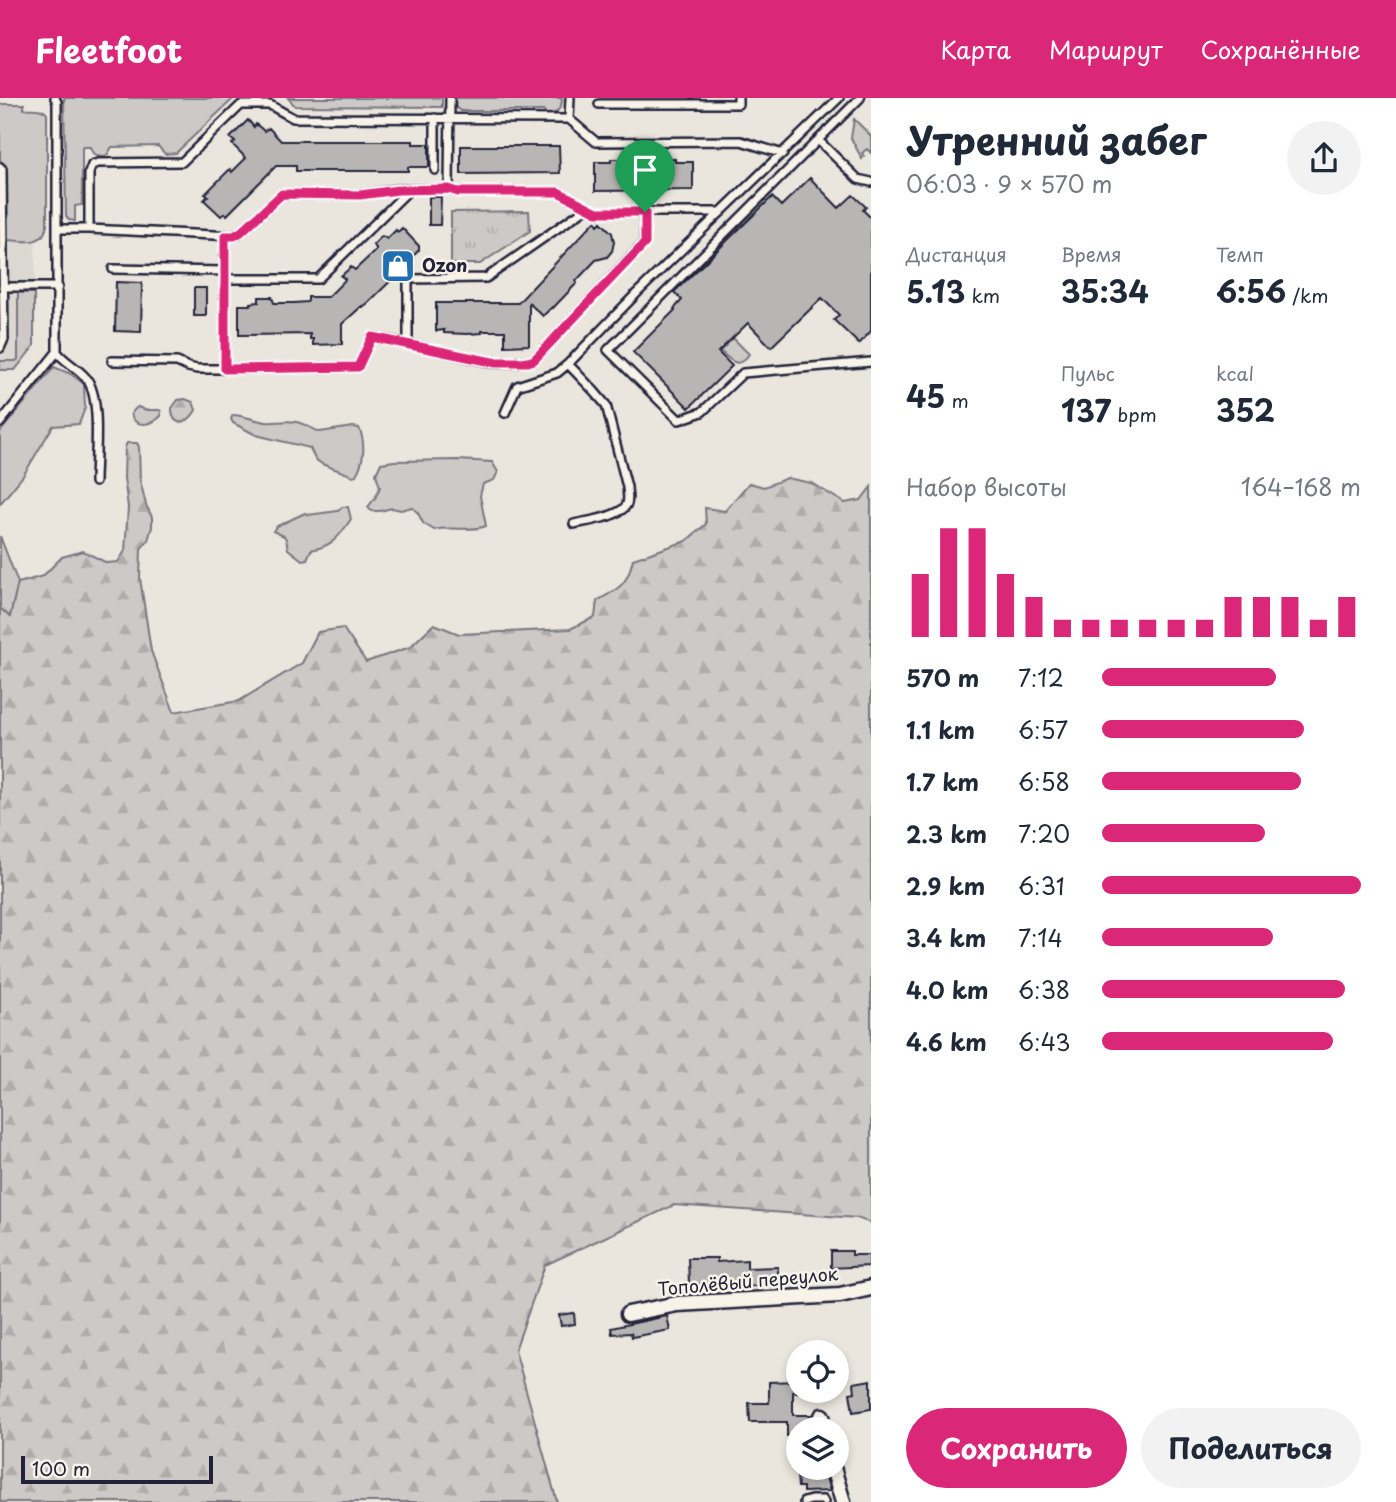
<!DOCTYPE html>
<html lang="ru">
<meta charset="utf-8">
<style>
:root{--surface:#fff;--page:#f2f2f3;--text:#1f2937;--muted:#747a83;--accent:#db2777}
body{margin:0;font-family:"Playpen Sans",sans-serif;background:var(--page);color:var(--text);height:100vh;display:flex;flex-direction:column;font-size:26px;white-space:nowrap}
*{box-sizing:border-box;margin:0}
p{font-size:23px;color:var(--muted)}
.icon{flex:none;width:38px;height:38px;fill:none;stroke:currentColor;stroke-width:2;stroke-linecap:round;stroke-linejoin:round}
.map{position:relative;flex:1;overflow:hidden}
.details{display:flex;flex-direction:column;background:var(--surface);width:525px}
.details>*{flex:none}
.fabs{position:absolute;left:786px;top:1242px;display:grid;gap:14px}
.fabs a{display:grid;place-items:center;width:63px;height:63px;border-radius:50%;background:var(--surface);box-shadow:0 4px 10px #0003;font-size:35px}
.scale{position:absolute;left:21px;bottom:18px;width:192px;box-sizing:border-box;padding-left:7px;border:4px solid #22223b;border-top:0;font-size:19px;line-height:24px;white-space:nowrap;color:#22223b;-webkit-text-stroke:5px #f7f3e8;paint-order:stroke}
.pin{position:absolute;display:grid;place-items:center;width:60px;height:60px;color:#fff;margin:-72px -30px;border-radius:50% 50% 50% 0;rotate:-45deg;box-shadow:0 0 7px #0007}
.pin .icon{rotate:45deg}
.round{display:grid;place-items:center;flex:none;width:74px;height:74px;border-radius:37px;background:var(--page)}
.head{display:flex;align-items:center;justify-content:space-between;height:119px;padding:0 35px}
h1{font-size:38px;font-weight:700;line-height:52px}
.metrics{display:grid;grid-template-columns:repeat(3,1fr);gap:10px;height:119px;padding:7px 35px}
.metrics div{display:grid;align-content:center}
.metrics b{font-size:30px;font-weight:700}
.metrics small{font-size:19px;font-weight:400}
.metrics p{font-size:19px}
.chart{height:196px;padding:14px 35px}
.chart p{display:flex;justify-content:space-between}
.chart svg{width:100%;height:126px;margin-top:7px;stroke:var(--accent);stroke-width:6}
.action{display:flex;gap:14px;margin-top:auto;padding:14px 35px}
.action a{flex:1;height:80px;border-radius:42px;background:var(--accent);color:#fff;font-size:28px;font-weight:700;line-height:80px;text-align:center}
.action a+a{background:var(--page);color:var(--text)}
ul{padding:0 35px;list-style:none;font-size:23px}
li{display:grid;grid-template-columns:112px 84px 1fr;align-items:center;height:52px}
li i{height:18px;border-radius:9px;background:var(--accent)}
header{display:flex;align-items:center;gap:42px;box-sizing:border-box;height:98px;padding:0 35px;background:var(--accent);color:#fff}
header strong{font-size:33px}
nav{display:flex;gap:38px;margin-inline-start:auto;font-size:24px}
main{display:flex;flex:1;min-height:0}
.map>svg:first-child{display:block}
</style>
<header>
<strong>Fleetfoot</strong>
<nav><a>Карта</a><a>Маршрут</a><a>Сохранённые</a></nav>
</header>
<main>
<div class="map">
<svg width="871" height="1404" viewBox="0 0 871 1404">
<defs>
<pattern id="forest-firs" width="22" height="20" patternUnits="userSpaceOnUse" patternTransform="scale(1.75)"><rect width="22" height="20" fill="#cdc9c6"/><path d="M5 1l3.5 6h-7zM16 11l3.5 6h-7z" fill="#b0acab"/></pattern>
<pattern id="park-tufts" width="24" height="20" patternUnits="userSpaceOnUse" patternTransform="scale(1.75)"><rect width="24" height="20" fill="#cdc9c6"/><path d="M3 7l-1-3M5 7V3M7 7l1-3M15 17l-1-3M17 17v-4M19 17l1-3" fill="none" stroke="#b0acab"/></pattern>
</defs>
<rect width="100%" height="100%" fill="#eae6de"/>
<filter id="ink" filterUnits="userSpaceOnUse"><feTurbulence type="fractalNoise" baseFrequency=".0143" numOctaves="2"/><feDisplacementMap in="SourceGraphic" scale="14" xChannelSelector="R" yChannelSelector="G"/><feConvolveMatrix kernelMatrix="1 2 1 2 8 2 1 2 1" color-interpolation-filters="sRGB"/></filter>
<g filter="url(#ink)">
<path fill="#dbd8d2" d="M 0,16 L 36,16 L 35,248 L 16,273 L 0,273 Z"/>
<path fill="#cdc9c6" stroke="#787680" stroke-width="2" d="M 64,0 L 234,0 L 176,55 L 165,56 L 158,48 L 112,49 L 107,57 C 99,61 92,57 90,49 L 82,49 L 82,107 L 75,108 L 75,123 L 69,122 L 66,118 Z
M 288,0 L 442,0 L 442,9 L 295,8 Z
M 455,0 L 562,0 C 562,10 557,16 547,17 L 544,13 L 461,13 L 456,10 Z
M 0,6 L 24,6 L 24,11 C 32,11 42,9 47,16 L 47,127 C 43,150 23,142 6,142 L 4,66 L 0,62 Z
M 854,21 L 871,38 L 871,55 L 867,51 L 862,55 L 864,58 L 862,61 L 851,40 Z
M 18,195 L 34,195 L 34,248 L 15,272 L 0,272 L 0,263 L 16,263 L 18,261 Z
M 733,240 L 749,256 C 738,272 731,263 720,253 Z
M 54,269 L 71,276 L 84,286 L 85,310 L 79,326 L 53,328 L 23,378 L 0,406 L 0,334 Z
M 138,309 L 145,312 L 159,312 L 161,313 L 161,318 C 152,327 135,331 131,316 L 135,311 Z
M 233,317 C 244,317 255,323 266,324 C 277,325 289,321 300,325 C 307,327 313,332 320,334 L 353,329 L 359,330 C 366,345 364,364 356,377 L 353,378 L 322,366 L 315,361 L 310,350 L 256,337 L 233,325 L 231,321 Z
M 459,362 L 492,364 L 498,374 L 494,382 L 483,386 L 480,398 L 486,428 C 473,434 450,428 434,432 L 423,425 L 418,415 L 412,409 L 401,412 L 392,410 L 380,413 L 371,413 L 368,409 L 375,400 L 380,389 L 376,376 L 381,365 L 394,363 Z
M 342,409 L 348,409 L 351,421 C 339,439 333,448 311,452 L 307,461 L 302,462 L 288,451 L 286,441 L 284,438 L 273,433 L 277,428 L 305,415 L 308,417 L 338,413 Z
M 0,438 L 18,485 L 10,519 L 0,510 Z"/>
<path fill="url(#forest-firs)" stroke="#787680" stroke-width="2" d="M 185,301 L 193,304 L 196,312 C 188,326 172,331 172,310 L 178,302 Z
M 127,345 L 137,345 L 139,349 L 140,382 L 146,407 L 152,419 L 152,429 L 148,442 L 141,451 L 140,480 L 151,553 L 174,614 L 239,603 L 302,565 L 318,534 L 343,530 L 366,564 L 410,549 L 434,526 L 459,536 L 570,531 L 595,519 L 597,503 C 619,490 627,488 633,461 L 686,443 L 706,426 L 705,410 L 725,413 L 749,385 L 764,389 L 787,380 L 811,385 L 845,405 L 861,402 L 871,389 L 871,1125 L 857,1120 L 674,1107 L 545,1167 L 515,1252 L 557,1404 L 0,1404 L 0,510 L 10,519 L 18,485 L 43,478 L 62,459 L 83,453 L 107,465 L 118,464 L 125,453 L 128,409 L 124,380 L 125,349 Z"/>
<path fill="url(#park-tufts)" stroke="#787680" stroke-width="2" d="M 529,113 L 530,133 L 480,166 L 451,166 L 451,114 Z"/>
<path fill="#b8b6b5" stroke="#22223b" stroke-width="2" d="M 248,22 L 254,29 L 256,26 L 264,33 L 269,30 L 281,43 L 413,43 L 413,46 L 429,46 L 429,69 L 408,69 L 408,73 L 296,73 L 296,68 L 276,68 L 227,117 L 225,115 L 221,118 L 204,102 L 208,98 L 205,96 L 230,71 L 232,74 L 246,60 L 232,46 L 235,44 L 230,40 Z
M 461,48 L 559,48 L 560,75 L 461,76 Z
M 611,61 L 626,61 L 626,64 L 660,64 L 660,61 L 675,61 L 675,64 L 693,64 L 693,92 L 595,93 L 595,64 L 611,64 Z
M 810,80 L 839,110 L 853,97 L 866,109 L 863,112 L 871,120 L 871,233 L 859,246 L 834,222 L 839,217 L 822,200 L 771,249 L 748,225 L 718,254 L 732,268 L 689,310 L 633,254 L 675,212 L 674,211 L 682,202 L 674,194 L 695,174 L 772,99 L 781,108 Z
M 429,99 L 441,99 L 440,127 L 429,127 Z
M 595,123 L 598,127 L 601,124 L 612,135 L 614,144 L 612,153 L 607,159 L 596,162 L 576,183 L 577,185 L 553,210 L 552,209 L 543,218 L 529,205 L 529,247 L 505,248 L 505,233 L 482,233 L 482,235 L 467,236 L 444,235 L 444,232 L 436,233 L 436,205 L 518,205 Z
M 402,130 L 419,148 L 419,152 L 412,159 L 413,161 L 368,205 L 363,209 L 362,208 L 342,226 L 342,246 L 313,247 L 313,241 L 310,241 L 310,236 L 239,237 L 239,207 L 251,207 L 251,205 L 259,204 L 259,199 L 272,199 L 274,205 L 294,205 L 307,204 L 308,203 L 308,199 L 328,199 L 344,183 L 345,181 L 341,178 L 351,169 L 355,172 L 376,152 L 376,150 L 373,147 L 382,138 L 387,141 L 396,132 L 398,134 Z
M 116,184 L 142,185 L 141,234 L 115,233 Z
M 194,190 L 206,190 L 206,218 L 194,218 Z
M 831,1153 L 852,1153 L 852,1157 L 869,1157 L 869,1168 L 831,1170 Z
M 688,1160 L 717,1160 L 717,1164 L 747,1162 L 747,1170 L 778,1169 L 778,1187 L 738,1189 L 738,1186 L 689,1186 Z
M 574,1215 L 575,1226 L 561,1228 L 559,1217 Z
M 667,1218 L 670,1232 L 632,1239 L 631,1235 L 612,1236 L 611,1230 Z
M 871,1282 L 871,1311 L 853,1314 L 850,1295 L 855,1294 L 854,1285 Z
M 798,1283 L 798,1294 L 793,1294 L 793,1317 L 813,1317 L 814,1332 L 798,1332 L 798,1338 L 787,1338 L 787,1324 L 750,1324 L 749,1305 L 769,1305 L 769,1284 Z
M 825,1376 L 830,1393 L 803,1394 L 803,1389 L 798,1389 L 797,1377 Z"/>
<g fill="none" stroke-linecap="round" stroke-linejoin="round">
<g stroke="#22223b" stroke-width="12">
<path id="lane" d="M 450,0 L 449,91 L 398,91 L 360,97 L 282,96 L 241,134 L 234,138 L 89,131 L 89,75 L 92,67 L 98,65 L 182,64 L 241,7 L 270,7 L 293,20 L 569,21 L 570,0
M 860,0 L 608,252 L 679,322 L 702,314 L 743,275 L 871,264
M 599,6 L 738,6 L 738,0
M 435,20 L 435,72
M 569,21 L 596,44 L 741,43 L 783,56
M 818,42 L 858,81 L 871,84
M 0,69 L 2,71 L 4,241 L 0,250
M 449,91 L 458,94 L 558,94 L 597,114 L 721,114
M 588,109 L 486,180 L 408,181 L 408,246 L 492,265 L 528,264 L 534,262 L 644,145 L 645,114
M 58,131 L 89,131
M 113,171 L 225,173
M 225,181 L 318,181 L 410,91
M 3,189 L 58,189
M 57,254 C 66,265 78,270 86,280 C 102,299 95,359 95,384
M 112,263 L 177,264 L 188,269 L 197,271 L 225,271 L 225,138
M 568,266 L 594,293 L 606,307 L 627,389 C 627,394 629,400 627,406 C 621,419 587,423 574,426
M 225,271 L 358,269 L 372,239 L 408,246
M 505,315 L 517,288 L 557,275 L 568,266 L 637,195 L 839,0
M 0,325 L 57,254 L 57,4 L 55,0
M 804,1404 L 811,1402 L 823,1402 L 824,1404"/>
</g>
<g stroke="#22223b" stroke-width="19">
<path id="street" d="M 628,1216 L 677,1206 L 840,1197 L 871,1190
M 822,1318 L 824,1332
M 833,1370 L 843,1404"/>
</g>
<use href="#lane" stroke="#f7f3e8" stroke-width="7"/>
<use href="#street" stroke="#f7f3e8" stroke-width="14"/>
</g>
</g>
<g fill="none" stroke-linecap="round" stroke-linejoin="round" filter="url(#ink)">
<g stroke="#fff" stroke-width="14">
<path id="route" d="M 449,91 L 458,94 L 558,94 L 597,114 L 645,114 L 645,145 L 534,262 L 528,264 L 492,264 L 372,239 L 358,269 L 225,271 L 225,138 L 234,138 L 241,134 L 282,96 L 360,97 L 398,92 Z"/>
</g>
<use href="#route" stroke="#db2777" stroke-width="9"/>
</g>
<defs>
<g id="shop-square" transform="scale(1.75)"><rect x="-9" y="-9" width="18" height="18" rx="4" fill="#1f6fb2" stroke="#f7f3e8"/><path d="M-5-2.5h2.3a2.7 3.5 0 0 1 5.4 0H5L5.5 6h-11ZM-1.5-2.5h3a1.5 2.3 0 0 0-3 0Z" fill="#fff"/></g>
</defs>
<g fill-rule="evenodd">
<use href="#shop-square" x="398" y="168"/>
</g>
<g text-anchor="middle" stroke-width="5" stroke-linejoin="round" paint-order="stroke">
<g font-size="18" font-weight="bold" fill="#22223b" stroke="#f7f3e8" text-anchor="start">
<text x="422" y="174">Ozon</text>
</g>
<g font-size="18" fill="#22223b" stroke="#f7f3e8">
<text transform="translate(748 1184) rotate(-5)" y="6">Тополёвый переулок</text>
</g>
</g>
</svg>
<div class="fabs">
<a><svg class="icon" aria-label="locate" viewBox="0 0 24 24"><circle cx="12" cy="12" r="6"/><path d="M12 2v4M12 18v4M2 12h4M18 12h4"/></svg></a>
<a><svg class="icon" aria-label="layers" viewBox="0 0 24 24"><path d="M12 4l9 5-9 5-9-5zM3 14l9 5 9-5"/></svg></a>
</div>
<div class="scale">100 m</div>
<div class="pin" style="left:645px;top:114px;background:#1e9e55"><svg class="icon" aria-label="arrive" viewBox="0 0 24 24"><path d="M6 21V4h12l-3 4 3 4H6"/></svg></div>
</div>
<section class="details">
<div class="head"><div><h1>Утренний забег</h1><p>06:03 · 9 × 570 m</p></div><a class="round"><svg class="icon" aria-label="share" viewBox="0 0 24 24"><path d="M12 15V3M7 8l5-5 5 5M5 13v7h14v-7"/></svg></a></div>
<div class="metrics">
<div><p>Дистанция</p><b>5.13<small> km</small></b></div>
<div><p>Время</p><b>35:34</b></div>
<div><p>Темп</p><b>6:56<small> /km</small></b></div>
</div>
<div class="metrics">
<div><b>45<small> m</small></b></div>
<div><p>Пульс</p><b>137<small> bpm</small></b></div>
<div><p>kcal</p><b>352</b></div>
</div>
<div class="chart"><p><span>Набор высоты</span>164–168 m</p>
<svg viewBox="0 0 160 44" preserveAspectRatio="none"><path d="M5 44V22M15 44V6M25 44V6M35 44V22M45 44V30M55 44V38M65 44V38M75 44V38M85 44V38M95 44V38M105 44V38M115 44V30M125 44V30M135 44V30M145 44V38M155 44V30"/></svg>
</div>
<ul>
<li><b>570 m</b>7:12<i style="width:67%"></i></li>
<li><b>1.1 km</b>6:57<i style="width:78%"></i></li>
<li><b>1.7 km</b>6:58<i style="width:77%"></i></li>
<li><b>2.3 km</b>7:20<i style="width:63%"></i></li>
<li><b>2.9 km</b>6:31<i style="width:100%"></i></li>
<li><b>3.4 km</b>7:14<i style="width:66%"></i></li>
<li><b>4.0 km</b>6:38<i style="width:94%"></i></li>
<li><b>4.6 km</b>6:43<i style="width:89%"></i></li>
</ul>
<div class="action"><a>Сохранить</a><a>Поделиться</a></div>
</section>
</main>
